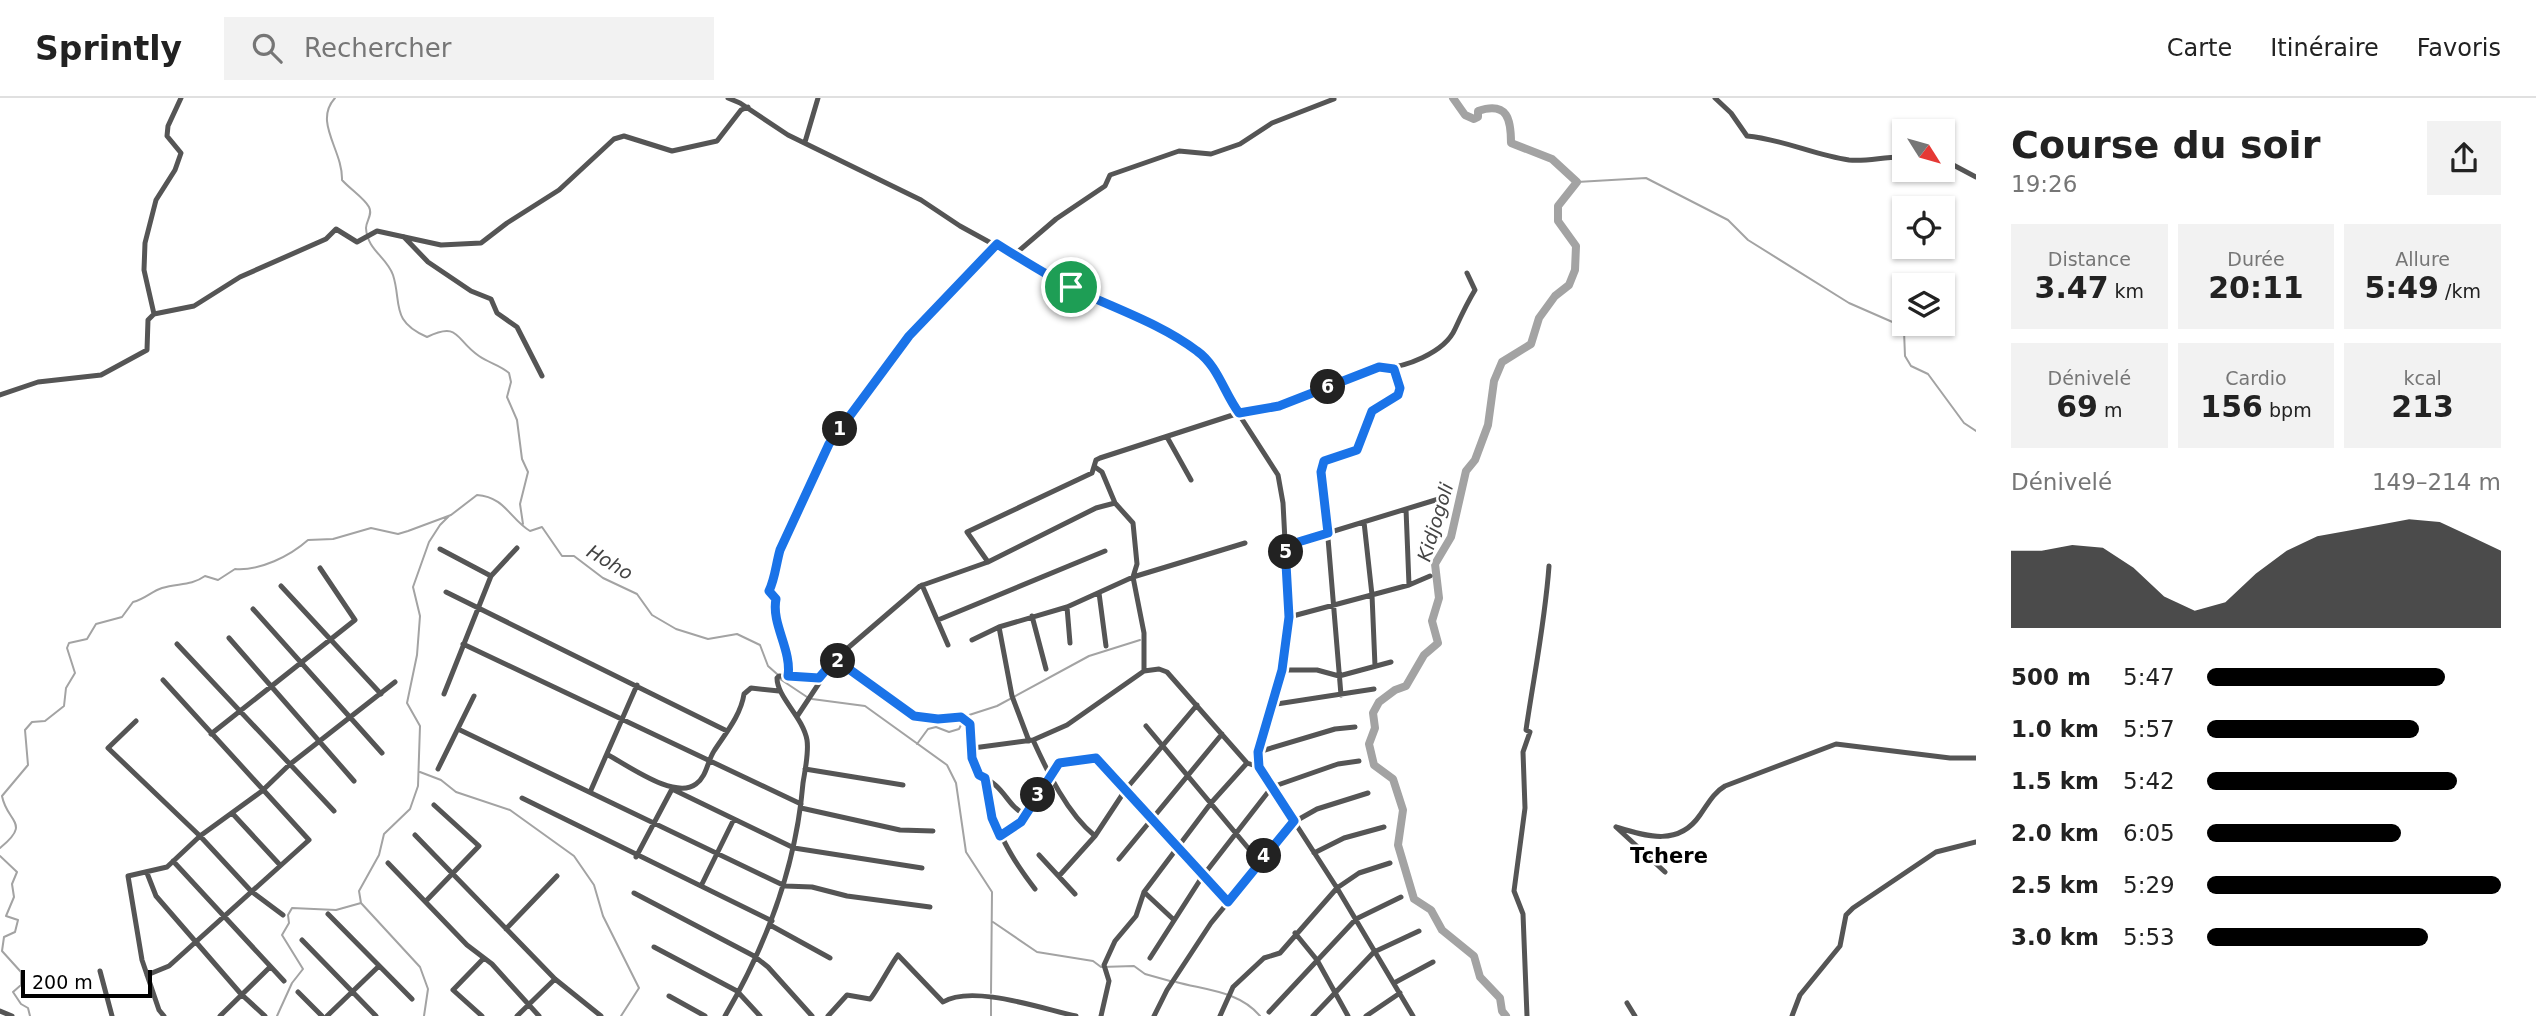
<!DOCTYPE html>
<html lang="fr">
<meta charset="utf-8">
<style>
:root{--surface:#fff;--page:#f2f2f2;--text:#222;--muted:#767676;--line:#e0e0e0;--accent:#000}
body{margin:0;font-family:"DejaVu Sans",sans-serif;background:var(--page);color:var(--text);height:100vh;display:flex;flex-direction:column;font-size:26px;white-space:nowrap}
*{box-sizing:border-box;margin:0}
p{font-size:23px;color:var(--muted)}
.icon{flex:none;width:38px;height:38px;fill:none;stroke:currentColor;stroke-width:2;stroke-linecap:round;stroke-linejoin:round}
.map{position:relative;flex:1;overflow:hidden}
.drawer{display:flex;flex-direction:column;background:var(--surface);width:560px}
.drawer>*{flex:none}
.needle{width:46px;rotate:127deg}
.controls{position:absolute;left:1892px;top:21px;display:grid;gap:14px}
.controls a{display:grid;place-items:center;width:63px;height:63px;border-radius:0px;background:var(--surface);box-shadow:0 2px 5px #0004;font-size:35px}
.scale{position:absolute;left:21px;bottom:18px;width:131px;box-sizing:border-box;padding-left:7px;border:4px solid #000;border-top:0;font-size:19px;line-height:24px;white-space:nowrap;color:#000;-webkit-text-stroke:5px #fff;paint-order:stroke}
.pin{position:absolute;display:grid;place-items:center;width:60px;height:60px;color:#fff;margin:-30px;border:4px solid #fff;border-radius:50%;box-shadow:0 2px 7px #0007}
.km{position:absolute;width:35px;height:35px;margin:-18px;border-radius:50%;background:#222;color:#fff;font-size:19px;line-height:35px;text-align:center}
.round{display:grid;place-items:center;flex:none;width:74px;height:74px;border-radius:0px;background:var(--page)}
.summary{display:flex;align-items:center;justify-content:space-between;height:119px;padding:0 35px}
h1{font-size:38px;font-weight:800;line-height:52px}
.metrics{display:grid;grid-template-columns:repeat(3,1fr);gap:10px;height:119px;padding:7px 35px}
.metrics div{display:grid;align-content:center;border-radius:0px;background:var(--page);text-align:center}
.metrics b{font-size:30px;font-weight:800}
.metrics small{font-size:19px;font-weight:400}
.metrics p{font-size:19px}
.chart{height:196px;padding:14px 35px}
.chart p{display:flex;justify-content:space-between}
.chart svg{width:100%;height:126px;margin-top:7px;fill:var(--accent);opacity:.7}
ul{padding:0 35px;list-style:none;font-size:23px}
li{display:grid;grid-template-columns:112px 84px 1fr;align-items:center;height:52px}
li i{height:18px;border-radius:9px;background:var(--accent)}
header{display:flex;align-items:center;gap:42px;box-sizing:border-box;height:98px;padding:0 35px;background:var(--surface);border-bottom:2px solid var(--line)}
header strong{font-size:33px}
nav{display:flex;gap:38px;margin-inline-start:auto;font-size:24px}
.search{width:490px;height:63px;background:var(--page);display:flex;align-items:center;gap:18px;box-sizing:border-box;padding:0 24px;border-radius:0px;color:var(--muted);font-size:26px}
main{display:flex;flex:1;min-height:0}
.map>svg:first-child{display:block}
</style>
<header>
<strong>Sprintly</strong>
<div class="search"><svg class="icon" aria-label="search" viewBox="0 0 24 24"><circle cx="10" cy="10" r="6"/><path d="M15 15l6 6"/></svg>Rechercher</div>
<nav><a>Carte</a><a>Itinéraire</a><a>Favoris</a></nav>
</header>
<main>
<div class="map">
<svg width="1976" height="918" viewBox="0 0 1976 918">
<rect width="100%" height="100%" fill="#fff"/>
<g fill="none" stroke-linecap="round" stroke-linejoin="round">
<path stroke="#a3a3a3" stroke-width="2" d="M 335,0 C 313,24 343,52 342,82 C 350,91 364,100 369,109 C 373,117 366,123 366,130 C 367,152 387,159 393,177 C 402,205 390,223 427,239 C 460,223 455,242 479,258 C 489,265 500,267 509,275 L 511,284 L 507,299 L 517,322 L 522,361 L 528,374 L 520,406 L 523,426
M 1577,84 L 1646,80 L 1728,122 L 1748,142 L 1849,205 L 1897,226 L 1904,233 L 1905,258 L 1911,268 L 1928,276 L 1964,325 L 1976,333
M 780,581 L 807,599
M 812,601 L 865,608 L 947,667 L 956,685 L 966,754 L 992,794 L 991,895
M 966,618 L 997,608 L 1089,558 L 1140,542
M 917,646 L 928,631 L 936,629 L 949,634 L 959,631 L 963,623
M 420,674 L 441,682 L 456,694 L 510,712 L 574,758 L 594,787 L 603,818 L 639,890 L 621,918
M 0,750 C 32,724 7,725 2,698 L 28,667 L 25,632 L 32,624 L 45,623 L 64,608 L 66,590 L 75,575 L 67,550 L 69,545 L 87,541 L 96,526 L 122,519 L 133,504 C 145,501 152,493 162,490 C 178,485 191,488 205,478 L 218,482 L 235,471 C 260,473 290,458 308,442 L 333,441 L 371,430 L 398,436 L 408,433 L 451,417 L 477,397 C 505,399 510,421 530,433 L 542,429 L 562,458 L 574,458 L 603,480 L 637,496 L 652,517 L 676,531 L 708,541 L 737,536 L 760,547 L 768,568 L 777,576
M 0,758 L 17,774 L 12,786 L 14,799 L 6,818 L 18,822 L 15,834 L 4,839 L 2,853 L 21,874 L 21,887 L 13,894 L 21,906 L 28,910 L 30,918
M 993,824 L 1037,854 L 1093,863 L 1101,869 L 1134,868 L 1145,876 L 1170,883
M 1176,884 C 1205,892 1239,893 1260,918
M 277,918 L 292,885 L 303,871 L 282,837 L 289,825 L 288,817 L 292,810 L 336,812 L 361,805
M 424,918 L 428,891 L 420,869 L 361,805 L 359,793 L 379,757 L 384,736 L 410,711 L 418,688 L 420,628 L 407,605 L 417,557 L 420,518 L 413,489 L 429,444 L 440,427 L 449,418
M 991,918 L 991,901"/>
<path stroke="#a3a3a3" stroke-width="8" d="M 1453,0 L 1465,17 L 1474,21 L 1478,19 L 1478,13 C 1508,3 1511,22 1511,45 L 1552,61 L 1577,84 L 1558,108 L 1558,123 L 1576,148 L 1575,172 L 1569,187 L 1555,198 L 1539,220 L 1531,246 L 1502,264 L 1494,283 L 1488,327 L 1475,362 L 1466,373 L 1451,439 L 1435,466 L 1439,500 L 1432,523 L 1438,545 L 1424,557 L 1406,588 L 1395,592 L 1379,604 L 1373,615 L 1375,630 L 1369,646 L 1374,667 L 1393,681 L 1403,712 L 1398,747 L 1414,801 L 1431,812 L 1442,832 L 1474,858 L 1480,879 L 1500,900 L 1502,913 L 1506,918"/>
<path stroke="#555" stroke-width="5" d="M 728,0 L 740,5 L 788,37 L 921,102 L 960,128 L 1071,189 L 1131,216 L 1198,253 L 1217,275 L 1229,301 L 1278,377 L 1283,405 L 1289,519 L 1282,572 L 1258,654 L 1259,669 L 1337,790 L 1413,918
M 1715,0 L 1731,15 L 1747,38 C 1782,41 1814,57 1849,62 C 1868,64 1885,58 1904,59
M 805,44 L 818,0
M 1942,61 L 1976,79
M 404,139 L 428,164 L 471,193 L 491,201 L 497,215 L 517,229 L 542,278
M 1014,157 L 1056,121 L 1105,88 L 1110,77 L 1179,53 L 1211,56 L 1240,46 L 1272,25 L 1334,1
M 154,216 L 144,172 L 145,145 L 156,102 L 175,72 L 181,55 L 167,38 L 168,28 L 181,0
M 0,297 L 38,284 L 101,277 L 147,252 L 148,222 L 154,216 L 194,208 L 240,179 L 326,141 L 336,131 L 357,144 L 377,133 L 441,147 L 481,145 L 507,125 L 559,92 L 614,41 L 624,38 L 672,53 L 717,43 L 741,12 L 748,9
M 1167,339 L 1191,382
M 1095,369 L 1102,374 L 1115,405 L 1133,425 L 1137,466 L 1133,479 L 1144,535 L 1144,573
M 1406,411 L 1409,487
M 1364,424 L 1372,497 L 1375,568
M 1285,448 L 1442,400
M 440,451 L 491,478
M 988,464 L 967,434 L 1092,375 L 1096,362 L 1100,360 L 1239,315 L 1279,308 L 1379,269 C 1403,272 1445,254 1455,231 C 1461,218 1467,205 1475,192 L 1467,175
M 922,487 L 948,547
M 281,488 L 381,596
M 446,494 L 727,633
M 1099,495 L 1106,548
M 1067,509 L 1070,545
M 253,511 L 382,655
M 1032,518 L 1046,571
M 1289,519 L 1409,487 L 1430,478
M 938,522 L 1105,453
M 999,529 L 1012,598 L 1029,643
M 229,540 L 354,683
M 972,542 L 999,529 L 1067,509 L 1133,479 L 1245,445
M 177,546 L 334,713
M 463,546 L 801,706
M 835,561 L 914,619 L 961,619 L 970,626 L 972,660 L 979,677 C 1007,689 1005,707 1026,717 L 1059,665 L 1096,660 L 1228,804
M 1282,572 L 1317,572 L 1339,578 L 1391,564
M 788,578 C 792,552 771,526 777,501 L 769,493 C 776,481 776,466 781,452 L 829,346 L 909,238 L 997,146
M 444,596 L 491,478 L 517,450
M 1341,597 L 1322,368 L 1328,360 C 1372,353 1355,344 1372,313 L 1398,297 L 1400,290 L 1394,271
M 1270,607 L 1374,591
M 798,617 L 835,561 L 920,488 L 988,464 L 1096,410 L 1115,405
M 136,623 L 108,650 L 200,738 L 251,793 L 283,817
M 1146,628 L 1259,763
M 460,632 L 785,788 L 812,789 L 847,798 L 930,809
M 211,636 L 355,522 L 320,470
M 1033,642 C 1048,675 1067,715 1095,738
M 973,650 L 1033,642 L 1067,627 L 1144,573 L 1159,571 L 1167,574 L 1247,665 L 1259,669
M 1258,654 L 1335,631 L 1355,629
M 608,657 C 629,668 675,702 696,686 C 707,678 707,664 714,653 C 725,636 741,617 744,596 L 751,590 L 779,593
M 438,671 L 474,598
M 805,671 L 903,687
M 985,679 C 993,727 1005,752 1035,791
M 591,692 L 637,587
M 522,700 L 772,823
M 801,710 L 900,732 L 933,733
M 232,715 L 280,767
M 1616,729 C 1648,739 1679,748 1700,717 C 1708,706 1713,695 1725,688 L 1836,646 L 1950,660 L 1976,660
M 1616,729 L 1665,774
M 415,737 L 555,881 L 601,918
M 1000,738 L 1026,717
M 1314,755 L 1344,740 L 1384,729
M 1039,757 L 1075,796
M 636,759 L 672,691 L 794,750 L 922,770
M 1119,761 L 1222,636
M 173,763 L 284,883
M 388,765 L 467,847 L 492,866 L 539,918
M 147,775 L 156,798 L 241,896 L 265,918
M 1059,778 L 1095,738 L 1126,691 L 1197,607
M 701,788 L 734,721
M 1144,794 L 1174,822
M 634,795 L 754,858 L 768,869 L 812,918
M 426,803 L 479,748 L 434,707
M 328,816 L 412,901
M 770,827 L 830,860
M 506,831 L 557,778
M 1295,835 L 1317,862 L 1348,918
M 302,842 L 376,918
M 654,849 L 737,893 L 760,918
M 1150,860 L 1202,779 L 1272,689 L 1338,666 L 1359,663
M 100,873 L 112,918
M 147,877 L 169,868 L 309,742 L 163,582
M 1394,885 L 1433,864
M 298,894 L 322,918
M 669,898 L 705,918
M 1627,905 L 1635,918
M 0,913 L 12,918
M 1269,914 L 1356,821 L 1401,799
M 164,918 L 159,912 L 142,862 L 128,778 L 167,769 L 200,738 L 262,693 L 289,667 L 395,584
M 220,918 L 270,869
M 327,918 L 379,868
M 482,918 L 453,892 L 484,860
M 517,918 L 555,881
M 725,918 C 767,846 796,768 803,685 C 805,672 809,655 807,642 C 803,619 777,599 777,580 L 779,578 L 819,580
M 828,918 L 847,897 L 870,901 C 874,898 891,866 898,857 L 943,904 C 972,886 1043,911 1076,918
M 1101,918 L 1109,883 L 1104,867 L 1115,843 L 1136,818 L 1144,794 L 1211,705 L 1247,665
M 1154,918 L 1167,892 L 1211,825 L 1294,724 L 1317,711 L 1368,695
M 1220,918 L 1233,889 L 1264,860 L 1280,855 L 1337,790 L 1359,775 L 1390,765
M 1313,918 L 1374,854 L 1419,833
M 1366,918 L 1400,895
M 1527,918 L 1523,816 L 1514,793 L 1525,710 L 1523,654 L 1530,634 L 1526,632 C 1534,577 1545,524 1549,468
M 1792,918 L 1800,897 L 1840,848 L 1846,817 L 1853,810 L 1936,754 L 1976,744"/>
</g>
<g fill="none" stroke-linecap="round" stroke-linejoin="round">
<g stroke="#fff" stroke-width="14">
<path id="route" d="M 997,146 C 1021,161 1046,177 1072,190 C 1113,210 1160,225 1197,253 C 1218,268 1224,295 1239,315 L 1279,308 L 1379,269 L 1394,271 L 1400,290 L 1398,297 L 1372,313 L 1357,352 L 1324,363 L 1321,374 L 1328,435 L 1285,448 L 1289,519 L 1282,572 L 1258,654 L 1259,669 L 1294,723 L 1228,804 L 1096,660 L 1059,665 L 1021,724 L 1000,738 L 992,720 L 985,680 L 979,677 L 972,660 L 970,626 L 961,619 L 938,621 L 914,618 L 835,561 L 819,580 L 788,578 C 792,552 771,526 776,501 L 769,493 C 775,481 776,466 780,452 L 829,346 L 909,238 Z"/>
</g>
<use href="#route" stroke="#1a73e8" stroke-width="9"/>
</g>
<g text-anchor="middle" stroke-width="5" stroke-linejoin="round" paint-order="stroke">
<g font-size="19" font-style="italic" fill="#444" stroke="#fff">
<text transform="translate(1435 424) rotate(-73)" y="7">Kidjogoli</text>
<text transform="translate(610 464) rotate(31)" y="7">Hoho</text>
</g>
<g font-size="21" font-weight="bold" fill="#000" stroke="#fff">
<text x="1669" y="765">Tchere</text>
</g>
</g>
</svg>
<div class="controls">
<a><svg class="needle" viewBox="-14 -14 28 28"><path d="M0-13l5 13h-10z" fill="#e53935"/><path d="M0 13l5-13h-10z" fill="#767676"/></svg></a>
<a><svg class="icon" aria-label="locate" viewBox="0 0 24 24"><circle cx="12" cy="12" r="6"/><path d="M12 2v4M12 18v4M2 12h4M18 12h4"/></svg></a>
<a><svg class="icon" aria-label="layers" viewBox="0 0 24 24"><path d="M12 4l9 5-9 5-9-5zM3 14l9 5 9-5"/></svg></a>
</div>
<div class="scale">200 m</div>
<div class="pin" style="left:1071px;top:189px;background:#1e9e55"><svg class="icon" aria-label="arrive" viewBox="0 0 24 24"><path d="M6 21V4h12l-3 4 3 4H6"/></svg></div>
<b class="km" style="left:840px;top:331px">1</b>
<b class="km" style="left:838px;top:563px">2</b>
<b class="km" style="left:1038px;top:697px">3</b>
<b class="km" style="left:1264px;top:758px">4</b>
<b class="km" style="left:1286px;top:454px">5</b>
<b class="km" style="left:1328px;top:289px">6</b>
</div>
<section class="drawer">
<div class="summary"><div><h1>Course du soir</h1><p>19:26</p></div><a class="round"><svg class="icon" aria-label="share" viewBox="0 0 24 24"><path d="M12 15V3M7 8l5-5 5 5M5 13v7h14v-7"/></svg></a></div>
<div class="metrics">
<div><p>Distance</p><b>3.47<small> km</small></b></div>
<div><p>Durée</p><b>20:11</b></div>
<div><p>Allure</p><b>5:49<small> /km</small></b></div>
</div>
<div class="metrics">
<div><p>Dénivelé</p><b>69<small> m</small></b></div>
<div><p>Cardio</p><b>156<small> bpm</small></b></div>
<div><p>kcal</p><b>213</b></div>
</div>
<div class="chart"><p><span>Dénivelé</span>149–214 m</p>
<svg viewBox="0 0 160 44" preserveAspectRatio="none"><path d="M0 44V17L10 17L20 15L30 16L40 23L50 33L60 38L70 35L80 25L90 17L100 12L110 10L120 8L130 6L140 7L150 12L160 17V44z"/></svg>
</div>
<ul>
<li><b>500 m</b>5:47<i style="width:81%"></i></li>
<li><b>1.0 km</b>5:57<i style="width:72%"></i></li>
<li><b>1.5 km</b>5:42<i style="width:85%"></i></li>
<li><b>2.0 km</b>6:05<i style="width:66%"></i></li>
<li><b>2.5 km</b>5:29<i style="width:100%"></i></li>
<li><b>3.0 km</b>5:53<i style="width:75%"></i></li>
</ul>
</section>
</main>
